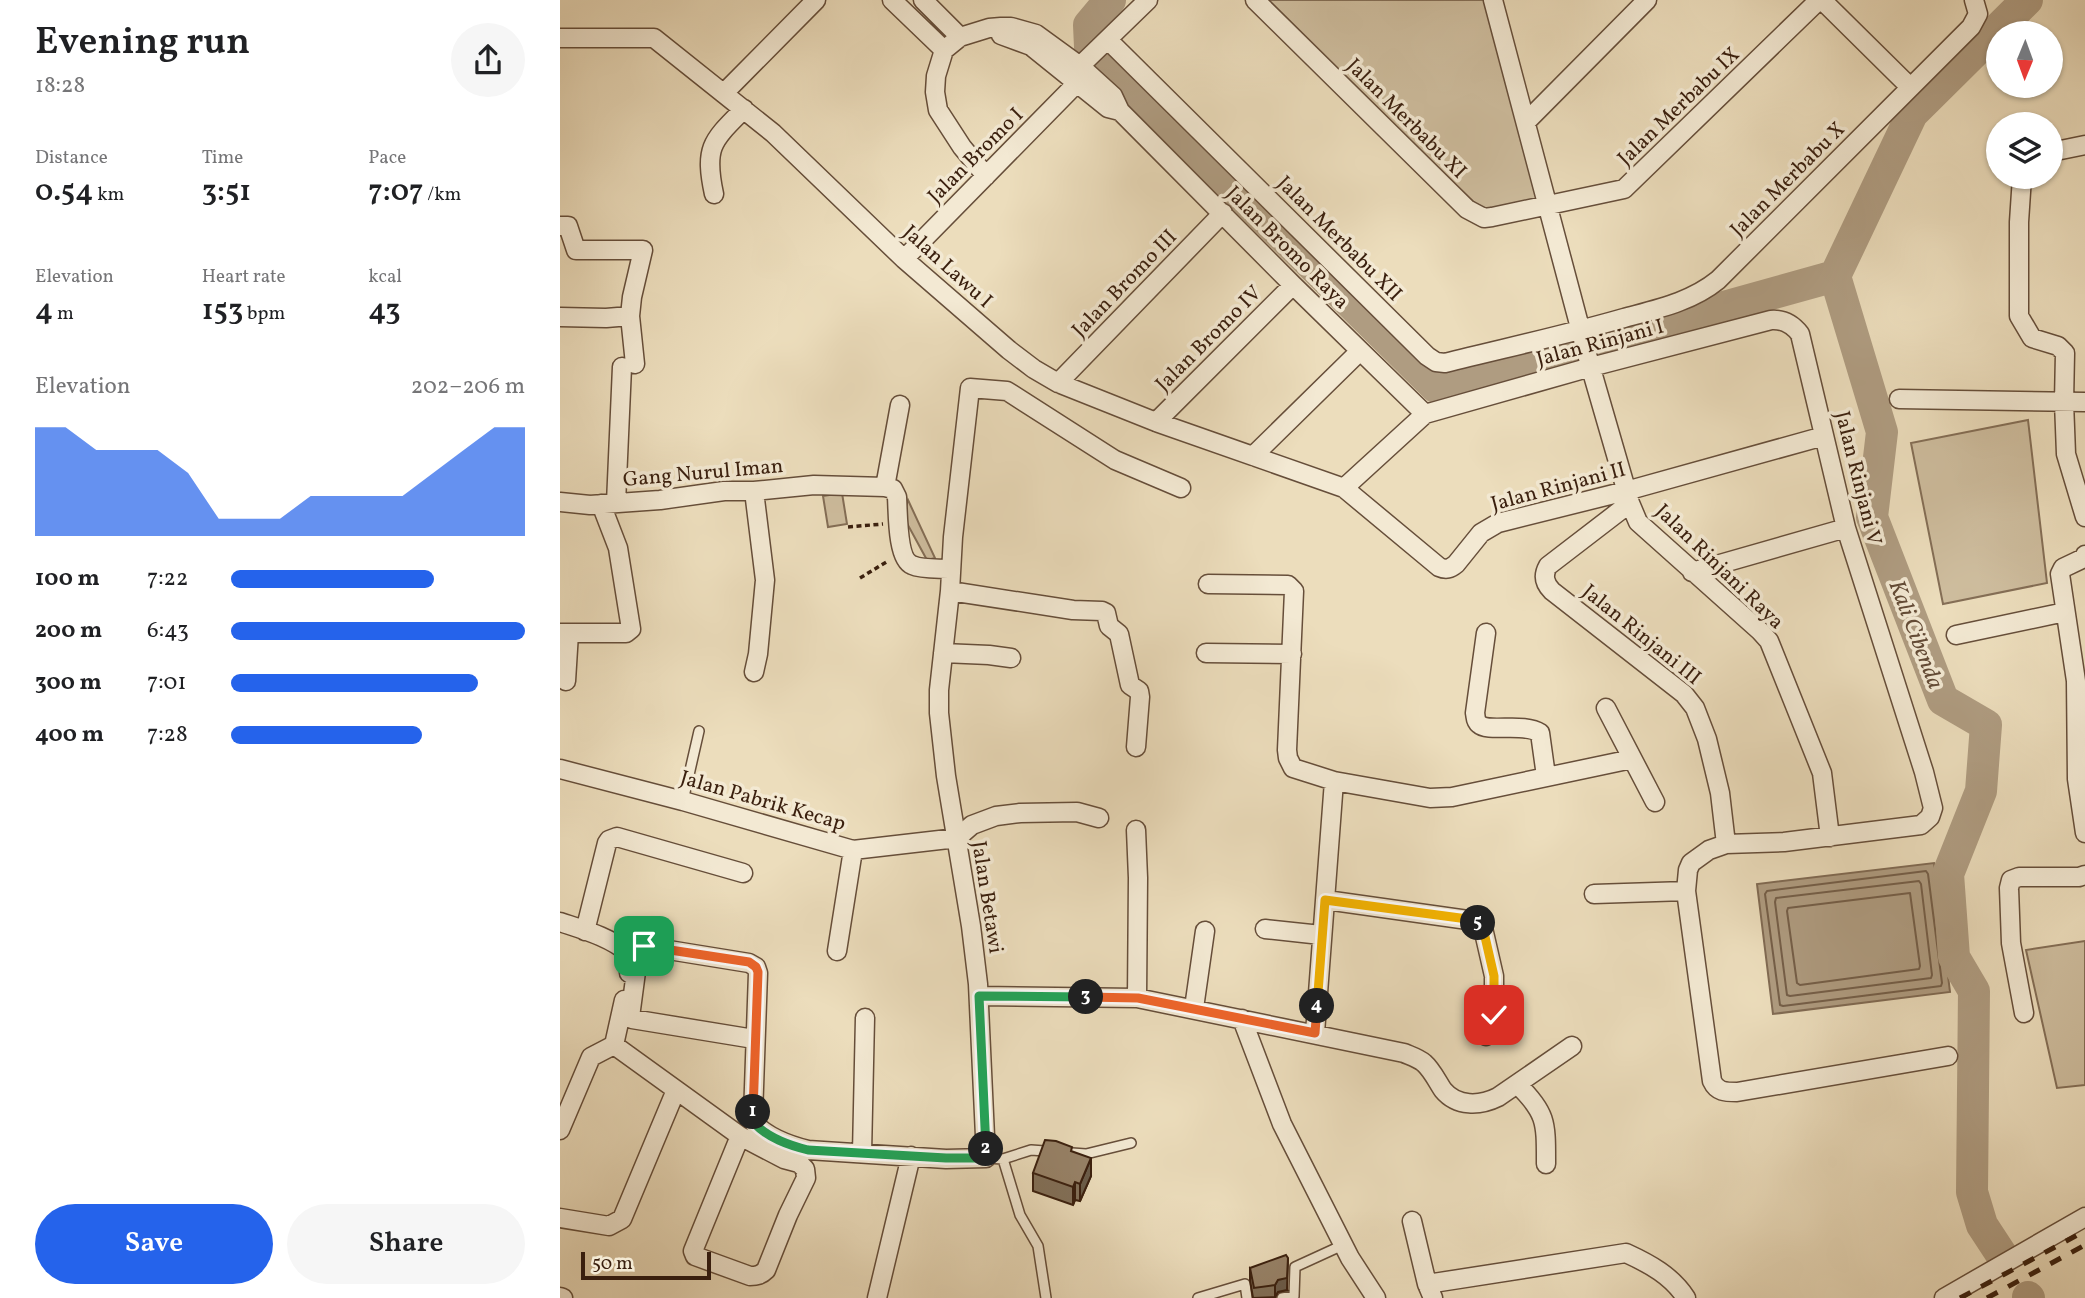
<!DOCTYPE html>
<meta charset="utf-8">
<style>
:root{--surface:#fff;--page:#f6f6f6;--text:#202124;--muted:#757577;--accent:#2563eb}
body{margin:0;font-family:Vollkorn,serif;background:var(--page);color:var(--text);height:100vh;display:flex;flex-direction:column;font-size:26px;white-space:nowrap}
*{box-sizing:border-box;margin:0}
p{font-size:23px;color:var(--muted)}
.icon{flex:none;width:38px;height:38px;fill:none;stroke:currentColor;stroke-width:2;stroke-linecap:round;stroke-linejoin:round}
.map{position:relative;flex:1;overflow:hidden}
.panel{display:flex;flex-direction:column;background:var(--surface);width:560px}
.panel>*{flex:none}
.needle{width:46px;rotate:181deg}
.controls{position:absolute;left:1426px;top:21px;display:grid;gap:14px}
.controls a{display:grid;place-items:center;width:77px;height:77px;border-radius:50%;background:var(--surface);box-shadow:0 2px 5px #0004;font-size:35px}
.scale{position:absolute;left:21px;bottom:18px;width:130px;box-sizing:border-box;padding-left:7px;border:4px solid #3a1f0e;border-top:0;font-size:19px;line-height:24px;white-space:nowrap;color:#3a1f0e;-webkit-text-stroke:5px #f3e9d3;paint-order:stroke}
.pin{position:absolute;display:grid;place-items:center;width:60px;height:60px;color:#fff;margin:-30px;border-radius:14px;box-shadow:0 4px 10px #0006}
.km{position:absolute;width:35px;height:35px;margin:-18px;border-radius:50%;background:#222;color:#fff;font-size:19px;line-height:35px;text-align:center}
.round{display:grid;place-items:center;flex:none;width:74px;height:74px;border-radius:37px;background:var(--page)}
.headline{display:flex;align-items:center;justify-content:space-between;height:119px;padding:0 35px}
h1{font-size:38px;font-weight:600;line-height:52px}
.stats{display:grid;grid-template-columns:repeat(3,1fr);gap:10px;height:119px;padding:7px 35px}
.stats div{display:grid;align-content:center}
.stats b{font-size:30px;font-weight:600}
.stats small{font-size:19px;font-weight:400}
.stats p{font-size:19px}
.chart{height:196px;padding:14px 35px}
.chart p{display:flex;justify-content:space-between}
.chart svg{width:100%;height:126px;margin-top:7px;fill:var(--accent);opacity:.7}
.button{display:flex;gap:14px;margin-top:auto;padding:14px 35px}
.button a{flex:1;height:80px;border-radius:42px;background:var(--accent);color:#fff;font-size:28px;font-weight:600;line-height:80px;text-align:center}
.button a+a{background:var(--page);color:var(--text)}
ul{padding:0 35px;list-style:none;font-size:23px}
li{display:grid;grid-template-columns:112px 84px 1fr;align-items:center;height:52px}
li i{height:18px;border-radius:9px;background:var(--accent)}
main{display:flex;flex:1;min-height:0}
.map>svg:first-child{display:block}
</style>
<main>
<section class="panel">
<div class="headline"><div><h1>Evening run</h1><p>18:28</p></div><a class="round"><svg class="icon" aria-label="share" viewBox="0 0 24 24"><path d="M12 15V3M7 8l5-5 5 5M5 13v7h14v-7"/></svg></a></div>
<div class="stats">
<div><p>Distance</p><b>0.54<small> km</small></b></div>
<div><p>Time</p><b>3:51</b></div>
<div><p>Pace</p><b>7:07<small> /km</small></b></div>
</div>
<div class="stats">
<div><p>Elevation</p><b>4<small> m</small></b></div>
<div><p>Heart rate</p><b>153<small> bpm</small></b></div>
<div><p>kcal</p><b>43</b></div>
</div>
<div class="chart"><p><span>Elevation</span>202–206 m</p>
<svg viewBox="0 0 160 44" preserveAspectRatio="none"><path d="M0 44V6L10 6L20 14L30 14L40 14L50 22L60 38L70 38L80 38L90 30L100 30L110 30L120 30L130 22L140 14L150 6L160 6V44z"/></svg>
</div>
<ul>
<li><b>100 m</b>7:22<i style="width:69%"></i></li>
<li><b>200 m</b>6:43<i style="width:100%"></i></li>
<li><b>300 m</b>7:01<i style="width:84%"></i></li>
<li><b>400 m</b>7:28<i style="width:65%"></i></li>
</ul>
<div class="button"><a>Save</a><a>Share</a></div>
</section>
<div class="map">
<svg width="1525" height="1298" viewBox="0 0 1525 1298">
<rect width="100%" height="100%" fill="#ecddbc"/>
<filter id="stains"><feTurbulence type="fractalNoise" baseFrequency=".00286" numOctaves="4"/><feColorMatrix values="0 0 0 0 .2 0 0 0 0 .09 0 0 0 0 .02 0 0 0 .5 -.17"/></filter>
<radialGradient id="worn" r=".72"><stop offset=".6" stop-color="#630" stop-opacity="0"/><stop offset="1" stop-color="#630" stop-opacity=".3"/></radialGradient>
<path fill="#cebd9e" stroke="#846e56" stroke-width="2" d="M 704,0 L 926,0 L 979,200 L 922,210 Z
M 1468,420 L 1487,583 L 1383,604 L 1351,443 Z
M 282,493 L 287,524 L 268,527 L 263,496 Z
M 348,500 L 375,558 L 367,560 L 343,516 Z
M 1525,941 L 1525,1085 L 1497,1088 L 1466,950 Z"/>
<path fill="#af9c81" stroke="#806a53" stroke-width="2" d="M 1374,863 L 1390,992 L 1213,1014 L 1197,884 Z"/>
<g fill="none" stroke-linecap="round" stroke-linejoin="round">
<path stroke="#745e48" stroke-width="2" d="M 1366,871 L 1368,874 L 1382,983 L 1381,986 L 1223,1006 L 1220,1005 L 1205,894 L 1207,891 Z
M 1359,881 L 1361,884 L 1372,975 L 1371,978 L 1230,996 L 1227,995 L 1215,902 L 1216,898 Z
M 1350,893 L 1360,966 L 1359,969 L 1240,985 L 1237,983 L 1227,911 L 1228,908 Z"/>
<path stroke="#af9c81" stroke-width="32" d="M 550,0 L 529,25 L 530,47 L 876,387 L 1275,276 L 1352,114 L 1467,0
M 1275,276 L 1322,432 L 1312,517 L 1383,700 L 1426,725 L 1421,791 L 1388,874 L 1394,957 L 1414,991 L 1412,1192 L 1422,1225 L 1441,1254
M 1468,1297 L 1469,1298"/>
<g stroke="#664e3a" stroke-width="12">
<path id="lane" d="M 123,801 L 139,731
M 426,1158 L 443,1159 L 471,1150 L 526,1154 L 571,1143
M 443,1159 L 460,1215 L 478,1246 L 486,1298
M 638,1298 L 685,1284 L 687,1298
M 722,1298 L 734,1296 L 735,1267 L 783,1245"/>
</g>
<g stroke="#664e3a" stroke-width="21">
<path id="street" d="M 332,0 L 384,50
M 363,0 L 400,37
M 695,0 L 907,209 L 924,218 L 932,217 L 1064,189 L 1259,0
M 933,0 L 1028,358 L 1070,503 L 1078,522 L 1200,631 L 1209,641 L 1262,773 L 1270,837
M 1262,0 L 1350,87
M 441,35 L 471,46 L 548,108 L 560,111
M 0,38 L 94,38 L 213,133 L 344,259 L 449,350 L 474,369 L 498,383 L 596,422 L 784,488 L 879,567 C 886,570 890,569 896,564 L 921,533 L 938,523 L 1066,491 L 1264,436
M 548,40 L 867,356 L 876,362 L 885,363 C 945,348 1005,335 1064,318 C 1097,309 1131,302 1158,280 L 1411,27 L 1418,14 L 1414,0
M 520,66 L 588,0
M 164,93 L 256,0
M 966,122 L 1087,0
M 1491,152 L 1525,145
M 426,176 L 402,147 L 378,110 L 375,92 L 376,76 L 384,50 L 400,37 L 429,28 L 441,27 L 451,27 L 476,34 L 520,66 L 553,96 L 560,111 L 733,285 L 865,414
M 1462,177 L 1459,222 L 1459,316 L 1472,338 L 1498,346 L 1505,353 L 1504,402 L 1506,454 L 1525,517
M 154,194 C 144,147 152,141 184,109
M 0,226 L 8,226 L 16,250 L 83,250 L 72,297 L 70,316 L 75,364
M 344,259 L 518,82
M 0,317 L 46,318 L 70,316
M 498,383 L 663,213
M 1339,399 L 1525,402
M 596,422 L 733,285
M 693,456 L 800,351
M 325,487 L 340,405
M 784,488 L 865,414 L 1031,367 L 1211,320 C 1223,319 1233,325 1240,334 L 1286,528 L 1364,772 L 1373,808 L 1370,817 L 1361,825 L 1224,842 L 1166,844 L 1149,850 L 1131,863 L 1128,870 L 1126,891 L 1152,1081 C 1157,1092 1165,1092 1177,1092 L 1388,1056
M 0,502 L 30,505 L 100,500 L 164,491 L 194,491 L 254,485 L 325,487 L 333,489 L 337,497 C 338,512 337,559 352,565 C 363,570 379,568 391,569
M 56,503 L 62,367
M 1070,503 L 988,566 C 983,575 984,583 992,591 L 1124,694 L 1135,708 L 1147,739 L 1160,793 L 1166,844
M 1525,555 L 1524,558 L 1503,568 L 1500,574 L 1516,681 L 1517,779 L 1525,833
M 1132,572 L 1286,528
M 648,584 L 728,585 L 734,591 L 727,750 L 728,758 L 733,768 L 774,781 L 870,798 L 892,797 L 1072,759
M 390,591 L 513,610 L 542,611 L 546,613 L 549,626 L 559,634 L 570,685 L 579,691 L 580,697 L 576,747
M 0,633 L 66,633 L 71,629 L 58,548 L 41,504
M 926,633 L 915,713 C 916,717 915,721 919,724 C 928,733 964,722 980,733 L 986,776
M 1396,635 L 1505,612
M 383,653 L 429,655 L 451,658
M 646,653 L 732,654
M 194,672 L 198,654 L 205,580 L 194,491
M 6,681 L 9,633
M 1046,708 L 1095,802
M 0,769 L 123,801 L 293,850 L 397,838 L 412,825 L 436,816 L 460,813 L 517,812 L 539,818
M 576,830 L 578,878 L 577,998
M 1034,894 L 1126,891
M 766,900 L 915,921 L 923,928 L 934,976 L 934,1015 L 926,1036
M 0,922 C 24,930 50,937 70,954 L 69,973
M 705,929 L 761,935
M 25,931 L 47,843 L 49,840 L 57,837 L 183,873
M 277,951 L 293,850
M 419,996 L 577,998 L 844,1053 C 851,1056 858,1058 864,1063 C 872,1070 877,1081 883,1090 C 897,1107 920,1106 938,1097 L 1012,1046
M 634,1008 L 645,931
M 1464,1013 L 1451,943 L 1449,888 L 1451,880 L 1459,877 L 1519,877 L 1525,875
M 682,1019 L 722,1124 L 790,1258 L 816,1298
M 755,1033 L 774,781
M 194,1039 L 72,1019 L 70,1017 L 79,949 L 84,946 L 189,963 L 196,967 L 198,973 L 193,1116 L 194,1123 C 208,1138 228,1145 248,1150 L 386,1159 L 426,1158 L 418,984 L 411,926 L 386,776 L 379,713 L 379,690 L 390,591 L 393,537 L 410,388 L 447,391 L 555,460 L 621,488
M 54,1045 L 180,1136 L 224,1159 L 239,1163 L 245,1169 L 246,1178 L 228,1215 L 206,1270 C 201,1275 197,1276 190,1276 L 135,1256 L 133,1251 L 180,1136
M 54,1045 L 64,1000
M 957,1084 C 987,1113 986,1123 986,1164
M 0,1130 L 31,1057 L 54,1045
M 302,1153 L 305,1018
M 0,1218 L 49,1226 L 62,1219 L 116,1090
M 852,1221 L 867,1284 L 873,1298
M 867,1284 L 1066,1253 C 1090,1264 1112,1276 1126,1298
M 0,1297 L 3,1298
M 317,1298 L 351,1156
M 1384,1298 L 1525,1217"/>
</g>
<path stroke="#3a1f0e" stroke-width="3.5" stroke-dasharray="5 3.5" stroke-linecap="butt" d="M 288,527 L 323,524
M 300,578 L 328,561"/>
<use href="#lane" stroke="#f3e9d3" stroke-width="9"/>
<use href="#street" stroke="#f3e9d3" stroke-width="18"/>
<path stroke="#3a1f0e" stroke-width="5" stroke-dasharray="12 12" stroke-linecap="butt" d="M 1400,1298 L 1525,1231
M 1427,1298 L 1525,1245"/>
</g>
<path fill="#827059" stroke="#3a1f0e" stroke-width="2" d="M 512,1152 L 531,1176 L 520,1201 L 515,1200 L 513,1205 L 473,1191 L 473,1173 Z
M 690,1268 L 727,1290 L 718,1292 L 715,1297 L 693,1298 L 690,1280 Z"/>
<path fill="#6a5b49" stroke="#3a1f0e" stroke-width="2" d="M 531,1158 L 531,1176 L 520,1201 L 520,1184 Z
M 515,1182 L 515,1200 L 513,1205 L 513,1187 Z
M 728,1258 L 727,1290 L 718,1292 L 715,1297 L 715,1285 Z"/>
<path fill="#978268" stroke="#3a1f0e" stroke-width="2" d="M 485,1140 L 496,1141 L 512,1147 L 511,1151 L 531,1158 L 520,1184 L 515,1182 L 513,1187 L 473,1173 Z
M 726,1255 L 728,1258 L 727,1278 L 718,1280 L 715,1285 L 694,1288 L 690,1268 Z"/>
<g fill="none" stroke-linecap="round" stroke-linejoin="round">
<g stroke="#fff" stroke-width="14">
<path id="split-1" d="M 84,946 L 189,962 L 196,967 L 198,972 L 193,1112"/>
</g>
<g stroke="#fff" stroke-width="14">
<path id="split-2" d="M 193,1112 L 194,1123 C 208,1138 228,1145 248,1150 L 386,1158 L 426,1158 L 426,1149"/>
</g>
<g stroke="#fff" stroke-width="14">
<path id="split-3" d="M 426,1149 L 419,996 L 526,997"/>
</g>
<g stroke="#fff" stroke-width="14">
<path id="split-4" d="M 526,997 L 578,998 L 755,1033 L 757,1006"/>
</g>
<g stroke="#fff" stroke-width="14">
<path id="split-5" d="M 757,1006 L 765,900 L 915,920 L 918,923"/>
</g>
<g stroke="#fff" stroke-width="14">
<path id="split-6" d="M 918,923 L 923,928 L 934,976 L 934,1015"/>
</g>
<use href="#split-1" stroke="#f0652b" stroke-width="9"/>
<use href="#split-2" stroke="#22a559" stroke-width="9"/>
<use href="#split-3" stroke="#22a559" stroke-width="9"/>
<use href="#split-4" stroke="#f0652b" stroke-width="9"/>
<use href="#split-5" stroke="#f5b400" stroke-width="9"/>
<use href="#split-6" stroke="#f5b400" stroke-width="9"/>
</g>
<g text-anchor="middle" stroke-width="7" stroke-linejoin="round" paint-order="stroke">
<g font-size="21" fill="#3a1f0e" stroke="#f3e9d3">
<text transform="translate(1118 106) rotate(-44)" y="7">Jalan Merbabu IX</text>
<text transform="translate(847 118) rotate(45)" y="7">Jalan Merbabu XI</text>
<text transform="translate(415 155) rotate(-45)" y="7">Jalan Bromo I</text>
<text transform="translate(1227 179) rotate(-45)" y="7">Jalan Merbabu X</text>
<text transform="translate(780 238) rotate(45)" y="7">Jalan Merbabu XII</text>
<text transform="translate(728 247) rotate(45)" y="7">Jalan Bromo Raya</text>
<text transform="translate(388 266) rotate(42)" y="7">Jalan Lawu I</text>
<text transform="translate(564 283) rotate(-46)" y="7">Jalan Bromo III</text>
<text transform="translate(648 338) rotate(-45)" y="7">Jalan Bromo IV</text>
<text transform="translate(1040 342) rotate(-15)" y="7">Jalan Rinjani I</text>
<text transform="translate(143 472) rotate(-5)" y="7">Gang Nurul Iman</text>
<text transform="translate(1299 478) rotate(76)" y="7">Jalan Rinjani V</text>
<text transform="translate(998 486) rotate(-15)" y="7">Jalan Rinjani II</text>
<text transform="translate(1160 566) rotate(44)" y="7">Jalan Rinjani Raya</text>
<text transform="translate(1082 634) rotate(39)" y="7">Jalan Rinjani III</text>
<text transform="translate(203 800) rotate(16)" y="7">Jalan Pabrik Kecap</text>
<text transform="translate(428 897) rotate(81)" y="7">Jalan Betawi</text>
</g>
<g font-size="23" font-style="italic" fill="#634b36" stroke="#f3e9d3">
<text transform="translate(1357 634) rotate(69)" y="8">Kali Cibenda</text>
</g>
</g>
<rect width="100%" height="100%" filter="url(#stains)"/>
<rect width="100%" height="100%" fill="url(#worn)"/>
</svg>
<div class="controls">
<a><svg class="needle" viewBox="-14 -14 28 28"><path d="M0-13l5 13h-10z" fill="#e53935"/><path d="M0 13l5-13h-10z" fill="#757577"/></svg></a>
<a><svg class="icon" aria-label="layers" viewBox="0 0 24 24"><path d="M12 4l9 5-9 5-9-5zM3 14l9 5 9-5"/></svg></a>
</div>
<div class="scale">50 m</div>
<div class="pin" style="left:84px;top:946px;background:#1e9e55"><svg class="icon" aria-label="arrive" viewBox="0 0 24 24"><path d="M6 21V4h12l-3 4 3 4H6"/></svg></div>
<div class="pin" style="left:934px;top:1015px;background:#d93025"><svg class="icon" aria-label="check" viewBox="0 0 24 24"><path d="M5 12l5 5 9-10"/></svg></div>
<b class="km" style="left:193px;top:1112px">1</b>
<b class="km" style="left:426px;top:1149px">2</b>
<b class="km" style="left:526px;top:997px">3</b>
<b class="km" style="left:757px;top:1006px">4</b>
<b class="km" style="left:918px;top:923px">5</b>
</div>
</main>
